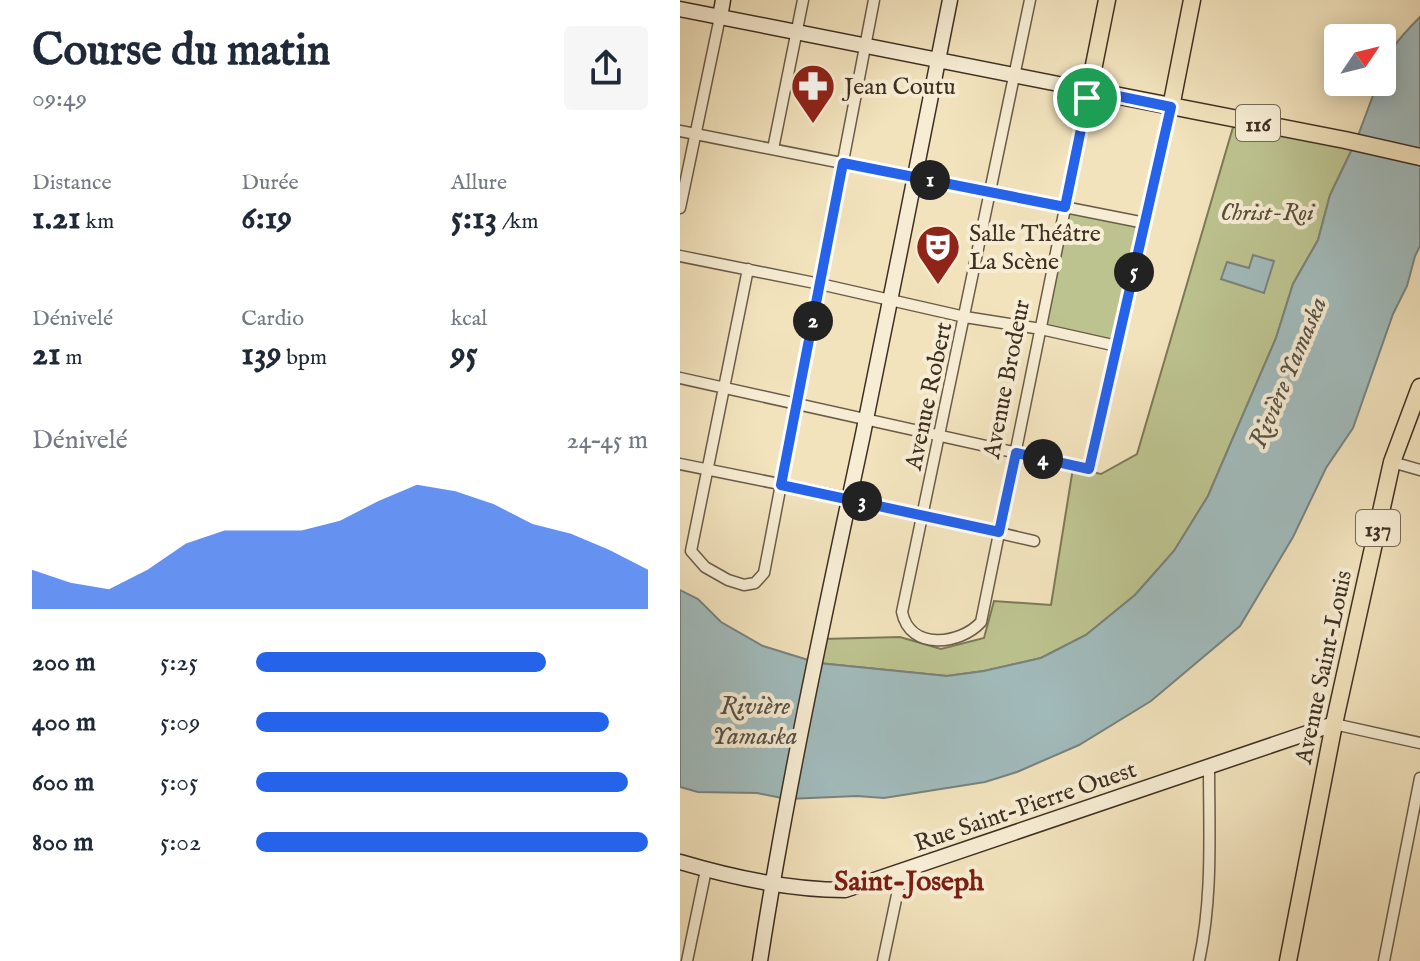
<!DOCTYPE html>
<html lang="fr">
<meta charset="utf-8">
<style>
:root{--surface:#fff;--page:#f6f6f7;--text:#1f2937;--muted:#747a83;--accent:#2563eb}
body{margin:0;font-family:"IM FELL English",serif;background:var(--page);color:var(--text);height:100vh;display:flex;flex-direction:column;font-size:30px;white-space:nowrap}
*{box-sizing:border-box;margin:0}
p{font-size:26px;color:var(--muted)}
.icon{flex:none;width:44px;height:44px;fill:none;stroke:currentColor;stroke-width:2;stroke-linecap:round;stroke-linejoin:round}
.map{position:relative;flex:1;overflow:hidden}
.drawer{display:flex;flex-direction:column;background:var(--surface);width:680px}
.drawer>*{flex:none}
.needle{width:52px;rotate:55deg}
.fabs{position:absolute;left:644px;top:24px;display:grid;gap:16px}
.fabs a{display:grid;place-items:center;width:72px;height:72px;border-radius:8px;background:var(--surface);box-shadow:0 4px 20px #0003;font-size:40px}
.pin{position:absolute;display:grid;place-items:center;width:68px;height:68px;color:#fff;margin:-34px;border:4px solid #fff;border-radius:50%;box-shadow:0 2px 8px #0007}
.km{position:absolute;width:40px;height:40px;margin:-20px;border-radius:50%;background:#222;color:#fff;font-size:22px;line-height:40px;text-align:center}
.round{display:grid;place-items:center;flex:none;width:84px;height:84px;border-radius:8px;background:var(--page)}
.head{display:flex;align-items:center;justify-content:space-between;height:136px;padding:0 32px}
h1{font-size:44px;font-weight:700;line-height:60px}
.stats{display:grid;grid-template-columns:repeat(3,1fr);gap:12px;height:136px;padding:8px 32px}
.stats div{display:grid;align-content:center}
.stats b{font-size:34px;font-weight:700}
.stats small{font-size:22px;font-weight:400}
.stats p{font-size:22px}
.chart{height:224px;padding:16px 32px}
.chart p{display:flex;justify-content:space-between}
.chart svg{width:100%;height:144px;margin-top:8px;fill:var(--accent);opacity:.7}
ul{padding:0 32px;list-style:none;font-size:26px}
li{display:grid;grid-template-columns:128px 96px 1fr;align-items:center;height:60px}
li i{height:20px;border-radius:10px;background:var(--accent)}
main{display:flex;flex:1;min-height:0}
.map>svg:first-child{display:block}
</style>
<main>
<section class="drawer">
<div class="head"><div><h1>Course du matin</h1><p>09:49</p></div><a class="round"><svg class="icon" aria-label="share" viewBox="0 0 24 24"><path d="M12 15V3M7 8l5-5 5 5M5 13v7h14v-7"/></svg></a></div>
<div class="stats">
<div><p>Distance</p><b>1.21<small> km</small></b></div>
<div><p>Durée</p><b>6:19</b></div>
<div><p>Allure</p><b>5:13<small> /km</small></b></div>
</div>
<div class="stats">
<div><p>Dénivelé</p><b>21<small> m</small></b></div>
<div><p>Cardio</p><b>139<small> bpm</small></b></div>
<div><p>kcal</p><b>95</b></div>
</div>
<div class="chart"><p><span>Dénivelé</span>24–45 m</p>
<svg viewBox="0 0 160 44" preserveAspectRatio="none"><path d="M0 44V32L10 36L20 38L30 32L40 24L50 20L60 20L70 20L80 17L90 11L100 6L110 8L120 12L130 18L140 21L150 26L160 32V44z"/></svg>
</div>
<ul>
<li><b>200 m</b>5:25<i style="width:74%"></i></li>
<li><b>400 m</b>5:09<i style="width:90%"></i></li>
<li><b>600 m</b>5:05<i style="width:95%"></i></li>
<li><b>800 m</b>5:02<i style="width:100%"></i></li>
</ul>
</section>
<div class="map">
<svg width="740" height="961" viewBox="0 0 740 961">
<rect width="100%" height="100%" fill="#f2e3bd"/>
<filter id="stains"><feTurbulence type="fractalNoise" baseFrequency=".0025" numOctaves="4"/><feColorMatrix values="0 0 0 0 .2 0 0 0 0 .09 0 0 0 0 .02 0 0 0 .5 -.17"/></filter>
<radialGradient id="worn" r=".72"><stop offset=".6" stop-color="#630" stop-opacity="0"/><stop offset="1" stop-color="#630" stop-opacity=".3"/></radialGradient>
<path fill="#bcc38f" stroke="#7d7958" stroke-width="2" d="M 556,117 L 676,141 L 650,195 L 638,240 L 613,284 L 596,338 L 528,496 L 494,551 L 455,595 L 406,635 L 361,658 L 304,671 L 267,676 L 138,663 L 142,639 L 220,637 L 261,649 L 304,638 L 314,601 L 371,605 L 393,468 L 421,474 L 457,454 Z
M 388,205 L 466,220 L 440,348 L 362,331 Z"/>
<path fill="#a1bbbc" stroke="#79837e" stroke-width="2" d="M 740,17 L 740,246 L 735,256 L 727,286 L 713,314 L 673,428 L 646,468 L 613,537 L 560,626 L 471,701 L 399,745 L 337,772 L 305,782 L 204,798 L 177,796 L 107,799 L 77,793 L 18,792 L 0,787 L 0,590 L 18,599 L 41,622 L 83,646 L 138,663 L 267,676 L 304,671 L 361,658 L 406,635 L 455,595 L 494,551 L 528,496 L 596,338 L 613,284 L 638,240 L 650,195 L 676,141 L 698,82 L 702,82 C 702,55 722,35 740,17 Z
M 573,255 L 594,261 L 584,293 L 541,279 L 547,262 L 569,268 Z"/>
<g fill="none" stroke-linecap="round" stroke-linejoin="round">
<g stroke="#6b5c49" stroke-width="13">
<path id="street" d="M 350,0 L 222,612 C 230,651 280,645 301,622 L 409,90
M 0,131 L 465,223
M 93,149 L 123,0
M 0,208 L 40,17
M 0,256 L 140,284 L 285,317 L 361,329 L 437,346
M 68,269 L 11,551 L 25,567 L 48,580 L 64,585 L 75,583 L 84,573 L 194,0
M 0,378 L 409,469 L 491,107
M 712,462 L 740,470
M 0,464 L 169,498 L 354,541
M 654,724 L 740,743
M 7,961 L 26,870
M 203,961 L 222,871
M 519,961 C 533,897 529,831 529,766
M 704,961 L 740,778"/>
</g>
<g stroke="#3e2f22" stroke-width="17">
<path id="secondary" d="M 0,9 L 409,90
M 40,17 L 43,0
M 0,862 C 54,878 109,890 165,890 L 654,724
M 80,961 C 107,786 145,612 182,439 C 212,293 241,146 270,0"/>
</g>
<g stroke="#3e2f22" stroke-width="19">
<path id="primary" d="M 427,0 L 409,90 L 665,140 L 740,157
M 491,107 L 512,0
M 608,961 L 654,724 L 712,462 L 740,387"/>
</g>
<use href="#street" stroke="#f7edd4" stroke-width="10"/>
<use href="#secondary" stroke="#f7edd4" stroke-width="14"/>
<use href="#primary" stroke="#f2e3bd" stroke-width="16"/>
</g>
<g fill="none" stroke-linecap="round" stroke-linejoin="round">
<g stroke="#fff" stroke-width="16">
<path id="route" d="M 409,90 L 491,107 L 409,469 L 336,453 L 319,532 L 101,485 L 163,163 L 385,207 Z"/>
</g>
<use href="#route" stroke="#2563eb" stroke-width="10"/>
</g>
<defs>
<g id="pharmacy-pin" transform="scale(2.3)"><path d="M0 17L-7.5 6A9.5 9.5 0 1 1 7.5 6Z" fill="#8f2418" stroke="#f7edd4"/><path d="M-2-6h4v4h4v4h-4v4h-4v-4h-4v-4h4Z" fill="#fff"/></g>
<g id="theatre-pin" transform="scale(2.3)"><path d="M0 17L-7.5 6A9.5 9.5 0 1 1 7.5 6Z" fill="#8f2418" stroke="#f7edd4"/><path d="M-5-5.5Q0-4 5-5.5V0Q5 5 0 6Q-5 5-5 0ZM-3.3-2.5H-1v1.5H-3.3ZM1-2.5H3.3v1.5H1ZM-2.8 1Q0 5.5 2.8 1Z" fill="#fff"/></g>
</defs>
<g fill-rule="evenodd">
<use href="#pharmacy-pin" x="133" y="86"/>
<use href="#theatre-pin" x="258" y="247"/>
</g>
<g text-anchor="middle" stroke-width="8" stroke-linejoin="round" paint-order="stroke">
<g fill="#f7edd4" stroke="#766857" stroke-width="2">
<rect x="556" y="105" width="44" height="36" rx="6"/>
<rect x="676" y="510" width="44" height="36" rx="6"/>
</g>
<g font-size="22" font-weight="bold" fill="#3e2f22">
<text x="578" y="131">116</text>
<text x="698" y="536">137</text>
</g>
<g font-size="24" fill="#3e2f22" stroke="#f7edd4" text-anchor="start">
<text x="164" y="94">Jean Coutu</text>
<text x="289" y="241">Salle Théâtre<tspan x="289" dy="28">La Scène</tspan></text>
</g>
<g font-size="24" font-style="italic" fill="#574d38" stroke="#f7edd4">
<text x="587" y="220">Christ-Roi</text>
</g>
<g font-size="24" fill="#3e2f22" stroke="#f7edd4">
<text transform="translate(326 379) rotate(-79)" y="8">Avenue Brodeur</text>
<text transform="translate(248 396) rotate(-78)" y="8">Avenue Robert</text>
<text transform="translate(643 667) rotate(-78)" y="8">Avenue Saint-Louis</text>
<text transform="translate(345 806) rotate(-19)" y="8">Rue Saint-Pierre Ouest</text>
</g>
<g font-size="26" font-style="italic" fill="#575248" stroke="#f7edd4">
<text transform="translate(607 372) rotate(-67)" y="9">Rivière Yamaska</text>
<text x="75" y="714">Rivière<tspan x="75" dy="30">Yamaska</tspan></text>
</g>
<g font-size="28" font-weight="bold" fill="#7a1f14" stroke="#f7edd4">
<text x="229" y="890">Saint-Joseph</text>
</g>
</g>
<rect width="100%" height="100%" filter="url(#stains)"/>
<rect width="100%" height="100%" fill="url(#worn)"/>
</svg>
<div class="fabs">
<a><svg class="needle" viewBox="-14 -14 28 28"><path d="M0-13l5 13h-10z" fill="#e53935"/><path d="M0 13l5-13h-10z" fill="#747a83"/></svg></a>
</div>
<div class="pin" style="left:407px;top:98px;background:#1e9e55"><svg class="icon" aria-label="arrive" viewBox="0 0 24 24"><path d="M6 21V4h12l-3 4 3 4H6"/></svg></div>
<b class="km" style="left:250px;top:180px">1</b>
<b class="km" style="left:133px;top:321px">2</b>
<b class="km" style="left:182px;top:501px">3</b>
<b class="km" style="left:363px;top:459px">4</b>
<b class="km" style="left:454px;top:272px">5</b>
</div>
</main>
